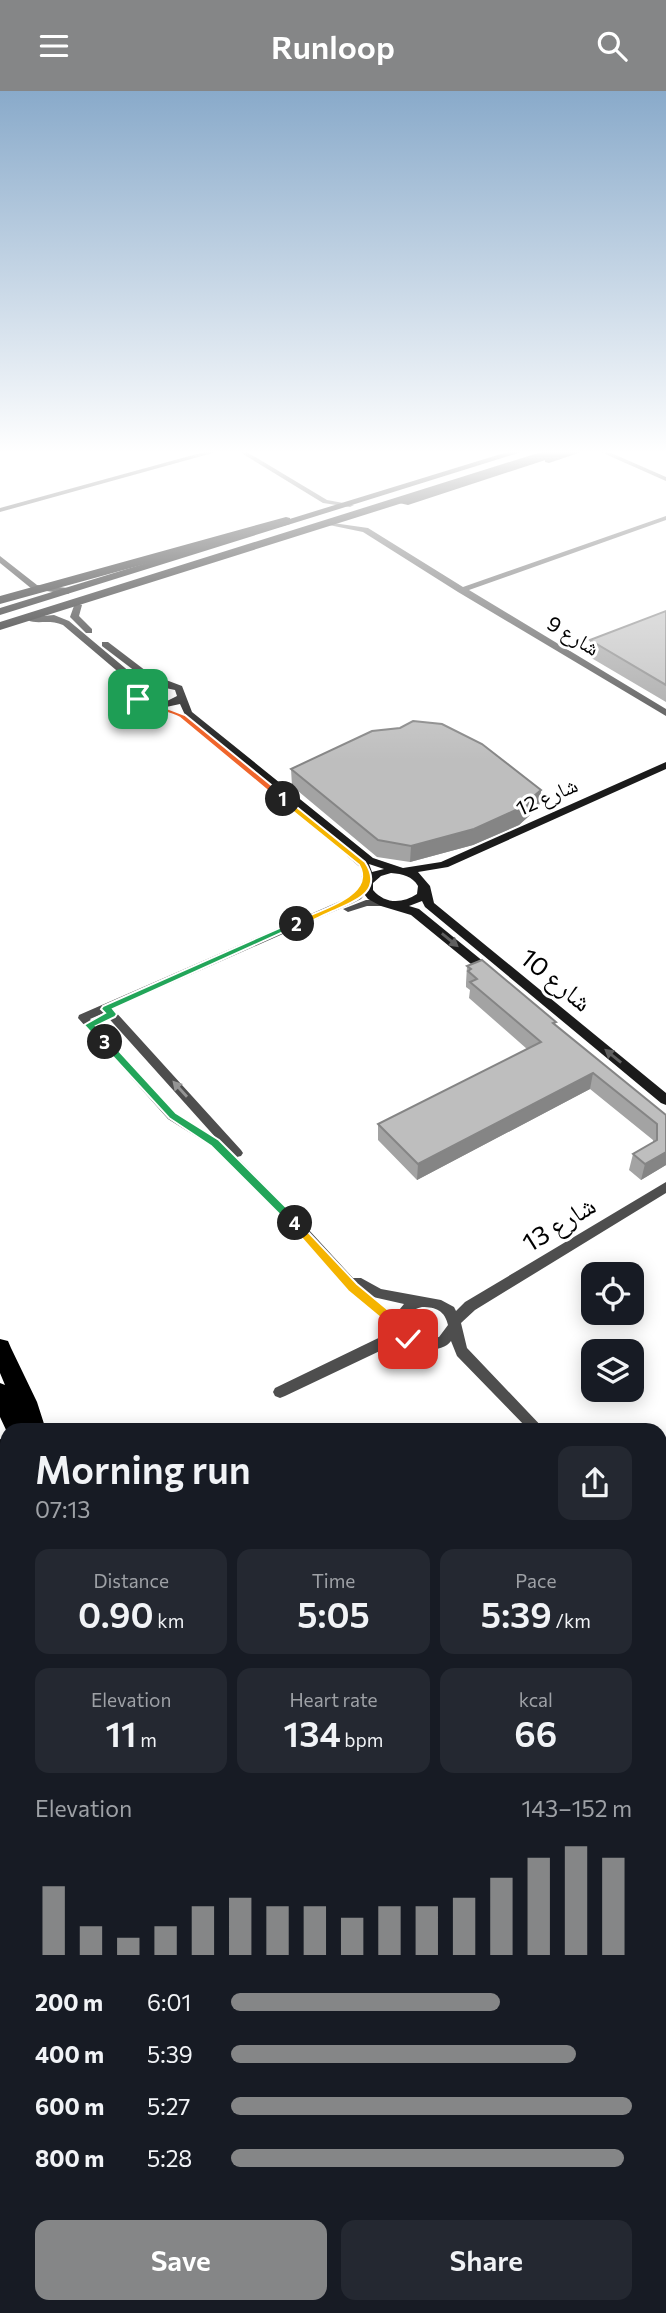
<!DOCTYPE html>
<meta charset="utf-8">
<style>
:root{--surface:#171b24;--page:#242831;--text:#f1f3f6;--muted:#9ea1a6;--accent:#858687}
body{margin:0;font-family:Commissioner,"Noto Naskh Arabic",sans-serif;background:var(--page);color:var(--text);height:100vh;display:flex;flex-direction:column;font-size:26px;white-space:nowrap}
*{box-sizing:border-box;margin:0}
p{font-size:23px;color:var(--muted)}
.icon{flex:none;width:38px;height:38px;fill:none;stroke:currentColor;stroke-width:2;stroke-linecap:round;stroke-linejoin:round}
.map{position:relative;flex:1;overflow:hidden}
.sheet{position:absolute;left:0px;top:1332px;width:667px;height:891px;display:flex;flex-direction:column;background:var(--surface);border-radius:21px 21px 0 0;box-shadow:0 4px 18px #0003}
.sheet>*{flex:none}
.controls{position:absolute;left:581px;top:1171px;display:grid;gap:14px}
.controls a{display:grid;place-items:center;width:63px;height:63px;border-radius:14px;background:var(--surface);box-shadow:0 4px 18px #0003;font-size:35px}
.pin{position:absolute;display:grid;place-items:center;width:60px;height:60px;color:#fff;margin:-30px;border-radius:14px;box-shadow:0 4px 10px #0006}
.km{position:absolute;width:35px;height:35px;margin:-18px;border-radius:50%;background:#222;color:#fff;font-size:19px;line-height:35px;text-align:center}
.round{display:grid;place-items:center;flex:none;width:74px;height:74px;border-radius:14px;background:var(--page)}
.headline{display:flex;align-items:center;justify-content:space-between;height:119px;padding:0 35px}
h1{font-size:38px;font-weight:600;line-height:52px}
.metrics{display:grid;grid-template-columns:repeat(3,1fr);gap:10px;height:119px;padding:7px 35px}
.metrics div{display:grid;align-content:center;border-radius:14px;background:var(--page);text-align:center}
.metrics b{font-size:35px;font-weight:600}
.metrics small{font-size:19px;font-weight:400}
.metrics p{font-size:19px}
.chart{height:196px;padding:14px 35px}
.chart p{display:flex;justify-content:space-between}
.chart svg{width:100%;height:126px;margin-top:7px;stroke:var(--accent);stroke-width:6}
.primary-button{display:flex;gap:14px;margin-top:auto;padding:14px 35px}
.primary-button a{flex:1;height:80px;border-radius:14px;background:var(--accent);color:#fff;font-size:28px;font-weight:600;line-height:80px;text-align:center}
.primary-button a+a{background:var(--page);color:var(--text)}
ul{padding:0 35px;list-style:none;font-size:23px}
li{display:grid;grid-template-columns:112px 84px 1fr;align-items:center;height:52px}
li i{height:18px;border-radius:9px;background:var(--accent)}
header{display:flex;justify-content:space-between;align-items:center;height:91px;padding:0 35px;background:var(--accent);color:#fff;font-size:32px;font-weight:600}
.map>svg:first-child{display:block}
</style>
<header><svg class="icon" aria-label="menu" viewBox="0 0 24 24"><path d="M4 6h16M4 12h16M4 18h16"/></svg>Runloop<svg class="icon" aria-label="search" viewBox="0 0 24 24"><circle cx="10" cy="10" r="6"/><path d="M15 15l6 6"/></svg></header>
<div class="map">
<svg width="666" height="2222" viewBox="0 0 666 2222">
<rect width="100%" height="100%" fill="#fff"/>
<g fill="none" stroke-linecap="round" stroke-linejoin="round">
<path fill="#4e4e4e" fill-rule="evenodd" d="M 235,358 L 242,358 L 327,409 L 354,414 L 350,416 L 323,412 Z
M 594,358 L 602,358 L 666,386 L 666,390 Z
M 666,425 L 666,429 L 469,499 L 666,618 L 666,625 L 458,501 L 363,441 L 329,434 L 333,432 L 368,437 L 463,496 Z
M 367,791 L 372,794 L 361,808 L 353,812 L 113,918 L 241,1059 L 243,1062 L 241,1065 L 237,1066 L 309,1139 L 353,1187 L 361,1187 L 381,1198 L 441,1209 L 454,1216 L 456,1220 L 465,1211 L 666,1091 L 666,1102 L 475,1219 L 461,1232 L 467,1257 L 545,1339 L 529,1339 L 457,1265 L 451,1250 C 446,1258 428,1261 418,1258 C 413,1256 407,1252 403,1249 L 285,1305 L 280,1307 L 275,1305 L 273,1301 L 275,1297 L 395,1239 L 348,1200 L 301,1145 L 211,1055 L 168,1028 L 78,927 L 79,924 L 345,808 C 354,804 359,794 367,791 ZM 104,922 L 217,1048 L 176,1022 L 90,928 ZM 373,1206 L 404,1213 L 395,1224 ZM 422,1216 C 436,1216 445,1220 448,1234 L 439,1246 L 424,1248 L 408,1240 C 404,1227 409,1219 422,1216 Z
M 366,809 L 382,809 L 387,812 L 382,815 L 367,815 L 348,821 L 343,818 Z
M 660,1461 L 666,1463 L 666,1477 L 660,1475 Z
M 666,1976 L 666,1997 L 660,1999 L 660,1978 Z
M 660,2070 L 666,2073 L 666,2099 L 660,2096 Z"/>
<path fill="#1b1b1b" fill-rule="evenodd" d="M 215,358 L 227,358 L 0,421 L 0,417 Z
M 0,465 L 37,494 L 68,497 L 72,500 L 68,503 L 32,498 L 0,472 Z
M 75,512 L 82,514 L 79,525 L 92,538 L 92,542 L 86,542 L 70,526 Z
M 54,524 L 69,530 L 137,587 L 140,595 L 152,591 L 144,587 L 102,555 L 102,551 L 108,551 L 150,583 L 182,595 L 192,621 L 373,767 L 403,777 L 441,771 L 666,671 L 666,678 L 448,776 L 418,781 L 430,795 L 434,812 L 666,1002 L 666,1014 L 661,1012 L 425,816 L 422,810 L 409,815 L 419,818 L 495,880 L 497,883 L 495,886 L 487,886 L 411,824 L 381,815 L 368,808 L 361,799 L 361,777 L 347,765 L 353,762 L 185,624 L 180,613 L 157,618 L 138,613 L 132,604 L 129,590 L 63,534 C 49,528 36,534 28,529 L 32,526 ZM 156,595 L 175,599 L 177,605 L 163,612 L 145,609 L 142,604 ZM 369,773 L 384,778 L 372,781 ZM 391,782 C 403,783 412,785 418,795 L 417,803 C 402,813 385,813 373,799 L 373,792 L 381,785 Z"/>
<path fill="#000" fill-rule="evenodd" d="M 517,358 L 531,358 L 0,524 L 0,517 Z
M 565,358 L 579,358 L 408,414 L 399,412 Z
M 0,1397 L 7,1399 L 7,1431 L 0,1429 Z
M 666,1487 L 666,1510 L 660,1512 L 660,1489 Z
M 666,1541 L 666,1564 L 660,1567 L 660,1544 Z
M 7,1946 L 7,1973 L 0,1976 L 0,1949 Z
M 7,2009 L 7,2039 L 0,2042 L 0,2012 Z"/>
<path fill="#000" fill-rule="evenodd" d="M 551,358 L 590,358 L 549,372 L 545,371 L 545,367 L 0,539 L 0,531 Z
M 286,426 L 290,427 L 290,433 L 0,513 L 0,505 Z
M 0,1248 L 8,1250 L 11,1257 L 37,1311 L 46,1339 L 7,1339 L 7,1341 L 0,1326 L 0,1292 L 5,1294 L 0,1282 Z
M 0,1348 L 7,1351 L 7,1387 L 0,1384 Z
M 7,2025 L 7,2059 L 0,2061 L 0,2027 Z
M 357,2216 L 393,2216 L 396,2222 L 360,2222 Z
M 415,2216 L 452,2216 L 455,2222 L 418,2222 Z
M 485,2216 L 522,2216 L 525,2222 L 488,2222 Z
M 527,2216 L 564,2216 L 567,2222 L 530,2222 Z"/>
</g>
<path fill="#a3a3a3" d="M 666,520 L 666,611 L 588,565 L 590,549 Z
M 291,678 L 541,699 L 539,716 L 519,734 L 473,754 L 410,771 L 377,766 L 292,695 Z
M 467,875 L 555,934 L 666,1024 L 666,1074 L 641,1089 L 629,1079 L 633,1063 L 653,1051 L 653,1049 L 590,998 L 417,1089 L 378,1049 L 378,1033 L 527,958 L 469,907 L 470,899 L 466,896 L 466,892 Z"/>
<path fill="#858585" d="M 541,699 L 539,716 L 519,734 L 473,754 L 410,771 L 411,755 Z
M 593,982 L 590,998 L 417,1089 L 418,1073 Z
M 666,1061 L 666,1074 L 641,1089 L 645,1073 Z"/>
<path fill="#bebebe" stroke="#858585" stroke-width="2" d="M 666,520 L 666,594 L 590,549 Z
M 413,630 L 442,633 L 482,653 L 541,699 L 520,717 L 474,738 L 411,755 L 378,749 L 291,678 L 372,640 L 400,637 Z
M 482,869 L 556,931 L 553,932 L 666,1024 L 666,1061 L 645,1073 L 633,1063 L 657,1049 L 657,1033 L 593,982 L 418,1073 L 378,1033 L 541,951 L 470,891 L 477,888 L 468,880 L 471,878 L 467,875 Z
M 608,1335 L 611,1339 L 602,1339 Z"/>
<defs><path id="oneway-solid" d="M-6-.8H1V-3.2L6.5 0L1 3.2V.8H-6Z" transform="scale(1.75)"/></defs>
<g fill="#5f5f5f">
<use href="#oneway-solid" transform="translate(450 849) rotate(39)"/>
<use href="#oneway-solid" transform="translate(613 965) rotate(-141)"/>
</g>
<use fill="#959595" href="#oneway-solid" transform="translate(180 998) rotate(-132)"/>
<linearGradient id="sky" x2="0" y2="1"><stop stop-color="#89aaca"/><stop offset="0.54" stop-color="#fff"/><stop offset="1" stop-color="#fff" stop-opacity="0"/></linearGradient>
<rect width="666" height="669" fill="url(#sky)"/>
<path fill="#f0652b" stroke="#fff" stroke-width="2" d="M 138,606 L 185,624 L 286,706 L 286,710 L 280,710 L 180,627 C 165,619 147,619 134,608 Z"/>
<path fill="#f5b400" stroke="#fff" stroke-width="2" d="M 283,705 L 365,771 C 384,800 356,810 333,820 C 321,825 309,832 297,836 L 292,833 L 293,831 C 315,821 377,805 359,774 L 280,710 Z"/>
<path fill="#22a559" stroke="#fff" stroke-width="2" d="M 293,831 L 301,833 L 113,918 L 117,923 L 115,926 L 96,935 L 109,949 L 109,954 L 102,954 L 84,934 L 105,922 L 101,918 L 103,915 Z"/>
<path fill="#22a559" stroke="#fff" stroke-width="2" d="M 102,949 L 109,949 L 176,1022 L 219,1049 L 299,1129 L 299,1135 L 291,1135 L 211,1055 L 169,1027 L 102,954 Z"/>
<path fill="#f5b400" stroke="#fff" stroke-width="2" d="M 295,1127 L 357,1193 L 404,1232 L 414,1248 L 412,1252 L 404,1252 L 395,1239 L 348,1200 L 291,1135 L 291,1129 Z"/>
<g text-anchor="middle" stroke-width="6" stroke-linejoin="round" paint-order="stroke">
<g font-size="21" fill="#000" stroke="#fff">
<text transform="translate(573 545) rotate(31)" y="7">شارع 9</text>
<text transform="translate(547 706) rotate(-24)" y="7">شارع 12</text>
</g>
<g font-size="26" fill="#000" stroke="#fff">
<text transform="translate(556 889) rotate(39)" y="9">شارع 10</text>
<text transform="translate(559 1133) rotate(-32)" y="9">شارع 13</text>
</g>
</g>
</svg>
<div class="controls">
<a><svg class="icon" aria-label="locate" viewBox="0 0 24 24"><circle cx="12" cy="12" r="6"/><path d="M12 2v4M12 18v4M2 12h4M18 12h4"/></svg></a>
<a><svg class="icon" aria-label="layers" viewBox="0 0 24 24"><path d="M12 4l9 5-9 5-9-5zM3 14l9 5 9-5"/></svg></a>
</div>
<div class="pin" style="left:138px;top:608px;background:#1e9e55"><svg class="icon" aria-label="arrive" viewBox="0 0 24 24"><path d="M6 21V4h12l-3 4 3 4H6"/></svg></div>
<div class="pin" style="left:408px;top:1248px;background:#d93025"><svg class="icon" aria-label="check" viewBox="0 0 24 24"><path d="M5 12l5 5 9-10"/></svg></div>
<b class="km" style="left:283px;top:708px">1</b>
<b class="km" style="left:297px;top:833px">2</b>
<b class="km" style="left:105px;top:951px">3</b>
<b class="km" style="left:295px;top:1132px">4</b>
<section class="sheet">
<div class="headline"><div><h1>Morning run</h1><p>07:13</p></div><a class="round"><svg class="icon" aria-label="share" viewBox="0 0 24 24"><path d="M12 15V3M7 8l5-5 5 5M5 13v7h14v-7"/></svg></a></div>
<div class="metrics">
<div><p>Distance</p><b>0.90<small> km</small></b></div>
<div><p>Time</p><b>5:05</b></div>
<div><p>Pace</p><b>5:39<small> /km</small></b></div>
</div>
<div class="metrics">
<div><p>Elevation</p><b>11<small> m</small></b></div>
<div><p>Heart rate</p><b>134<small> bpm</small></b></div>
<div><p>kcal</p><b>66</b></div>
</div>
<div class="chart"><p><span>Elevation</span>143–152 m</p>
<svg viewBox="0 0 160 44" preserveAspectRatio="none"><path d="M5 44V20M15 44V34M25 44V38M35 44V34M45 44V27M55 44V24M65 44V27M75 44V27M85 44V31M95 44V27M105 44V27M115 44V24M125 44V17M135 44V10M145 44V6M155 44V10"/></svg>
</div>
<ul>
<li><b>200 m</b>6:01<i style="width:67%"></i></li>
<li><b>400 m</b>5:39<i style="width:86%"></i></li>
<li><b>600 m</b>5:27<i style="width:100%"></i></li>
<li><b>800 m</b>5:28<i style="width:98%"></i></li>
</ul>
<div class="primary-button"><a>Save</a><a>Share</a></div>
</section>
</div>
